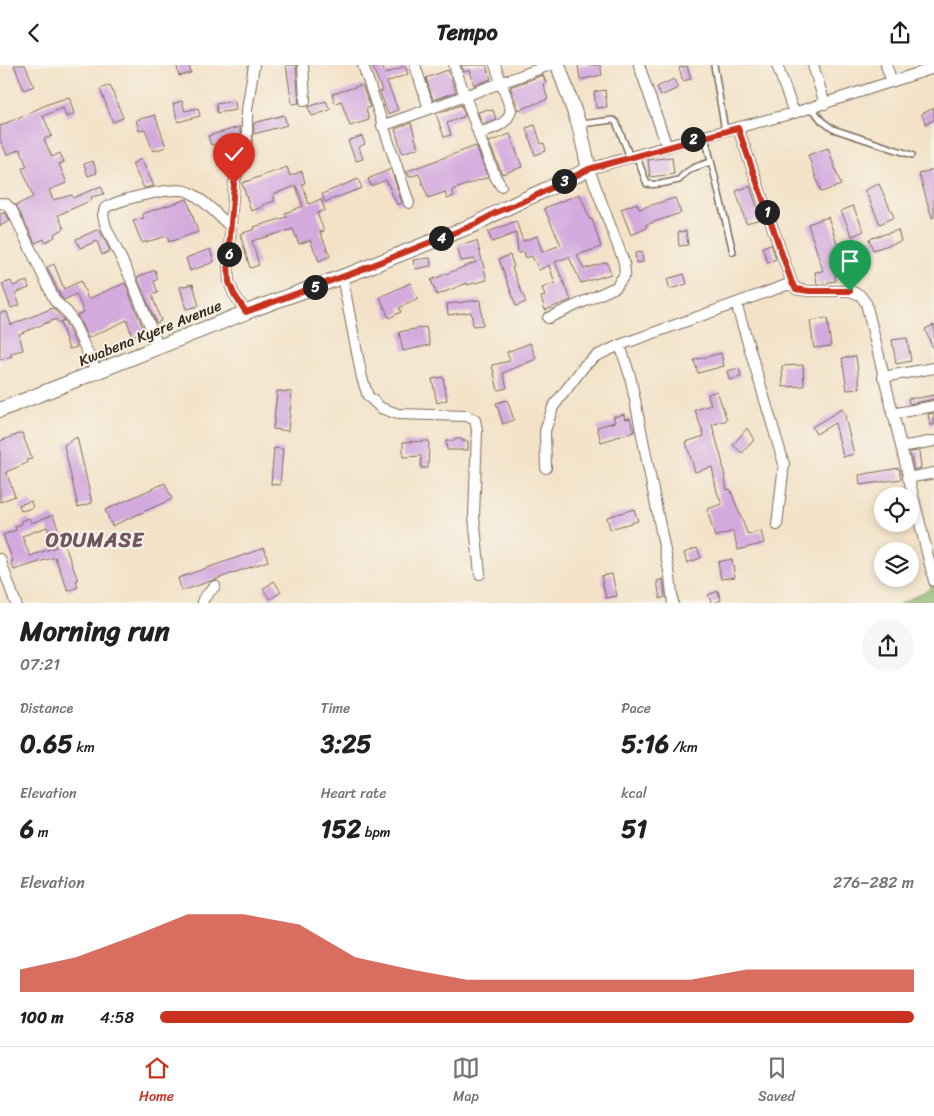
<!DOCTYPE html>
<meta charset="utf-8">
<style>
:root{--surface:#fff;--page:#f6f6f6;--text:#202124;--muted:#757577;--line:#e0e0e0;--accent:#c8321e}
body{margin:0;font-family:Sriracha,sans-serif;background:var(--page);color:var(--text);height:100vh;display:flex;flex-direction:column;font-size:19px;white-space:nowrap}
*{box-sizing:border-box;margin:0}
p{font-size:16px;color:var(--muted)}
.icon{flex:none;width:28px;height:28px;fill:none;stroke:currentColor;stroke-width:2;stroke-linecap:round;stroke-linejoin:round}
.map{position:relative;height:538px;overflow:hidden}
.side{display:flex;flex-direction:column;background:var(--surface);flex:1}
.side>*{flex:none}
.tools{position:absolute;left:874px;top:422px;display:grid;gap:10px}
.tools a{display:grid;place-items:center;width:45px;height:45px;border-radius:50%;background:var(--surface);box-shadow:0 2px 8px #0003;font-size:25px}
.pin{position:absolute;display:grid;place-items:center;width:42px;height:42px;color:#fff;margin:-51px -21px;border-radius:50% 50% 50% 0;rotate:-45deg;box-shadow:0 0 5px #0007}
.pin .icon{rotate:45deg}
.km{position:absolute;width:25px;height:25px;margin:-12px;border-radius:50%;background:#222;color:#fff;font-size:14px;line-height:25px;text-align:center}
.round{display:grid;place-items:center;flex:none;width:52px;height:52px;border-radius:26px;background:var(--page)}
.head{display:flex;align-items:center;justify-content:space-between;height:85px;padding:0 20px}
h1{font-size:28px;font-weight:800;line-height:38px}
.metrics{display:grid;grid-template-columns:repeat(3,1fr);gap:8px;height:85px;padding:5px 20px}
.metrics div{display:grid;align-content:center}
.metrics b{font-size:25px;font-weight:800}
.metrics small{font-size:14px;font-weight:400}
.metrics p{font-size:14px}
.chart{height:140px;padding:10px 20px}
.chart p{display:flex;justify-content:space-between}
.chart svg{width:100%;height:90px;margin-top:5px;fill:var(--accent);opacity:.7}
ul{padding:0 20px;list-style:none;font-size:16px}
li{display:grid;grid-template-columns:80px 60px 1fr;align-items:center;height:38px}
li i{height:12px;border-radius:6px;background:var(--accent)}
header{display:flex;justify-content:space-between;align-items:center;height:65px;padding:0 20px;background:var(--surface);font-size:22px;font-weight:800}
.tab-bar{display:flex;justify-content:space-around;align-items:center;height:70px;border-top:1px solid var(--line);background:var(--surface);font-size:14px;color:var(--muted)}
.tab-bar a{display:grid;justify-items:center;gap:2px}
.tab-bar .on{color:var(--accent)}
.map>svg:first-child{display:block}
</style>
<header><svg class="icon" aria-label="back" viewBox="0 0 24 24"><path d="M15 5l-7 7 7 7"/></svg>Tempo<svg class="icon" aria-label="share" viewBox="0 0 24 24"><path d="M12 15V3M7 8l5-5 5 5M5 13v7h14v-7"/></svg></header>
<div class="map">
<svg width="934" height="539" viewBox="0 0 934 539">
<rect width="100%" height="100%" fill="#f7f3e8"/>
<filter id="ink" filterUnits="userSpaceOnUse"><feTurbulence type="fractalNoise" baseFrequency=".02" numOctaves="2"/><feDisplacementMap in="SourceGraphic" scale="10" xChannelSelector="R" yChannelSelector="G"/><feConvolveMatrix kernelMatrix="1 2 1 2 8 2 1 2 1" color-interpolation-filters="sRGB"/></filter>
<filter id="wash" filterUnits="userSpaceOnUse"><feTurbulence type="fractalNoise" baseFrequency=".0096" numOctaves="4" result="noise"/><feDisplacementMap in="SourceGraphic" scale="20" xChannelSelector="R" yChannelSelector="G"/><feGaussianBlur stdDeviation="1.12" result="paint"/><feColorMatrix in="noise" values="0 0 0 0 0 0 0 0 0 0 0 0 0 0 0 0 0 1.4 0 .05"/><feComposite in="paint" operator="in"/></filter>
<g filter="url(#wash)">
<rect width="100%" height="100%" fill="#f3e2c8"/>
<path fill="#89b66d" stroke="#627046" d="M 934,492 L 934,538 L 899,539 L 930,524 Z"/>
<g id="blocks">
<path fill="#d3a9de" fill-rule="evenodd" d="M 14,0 L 25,0 L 34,21 L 24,25 Z
M 179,0 L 189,0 L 191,8 L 179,11 L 177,2 Z
M 286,0 L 296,0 L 299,38 L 292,39 Z
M 372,0 L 382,0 L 385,9 L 405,1 L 408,9 L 387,17 L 398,45 L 388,49 L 380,27 L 382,26 Z
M 461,0 L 486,0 L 491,14 L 474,20 L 470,5 L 464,7 Z
M 578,0 L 600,0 L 602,10 L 580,15 Z
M 687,1 L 691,14 L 683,16 L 679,3 Z
M 448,5 L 456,27 L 433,35 L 426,13 Z
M 543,10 L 546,18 L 543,19 L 548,34 L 519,45 L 510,22 Z
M 674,14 L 678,23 L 661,31 L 657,22 Z
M 110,20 L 123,53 L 113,57 L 100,24 Z
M 362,20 L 370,42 L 366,44 L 369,55 L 350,61 L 341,36 L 335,38 L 332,29 Z
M 605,25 L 607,42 L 596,43 L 594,27 Z
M 69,32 L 74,49 L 66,52 L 63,43 L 43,51 L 52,71 L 44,74 L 52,92 L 60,88 L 64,97 L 59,99 L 67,118 L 49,125 L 53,135 L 72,130 L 73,133 L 101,121 L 104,129 L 91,132 L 92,135 L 58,150 L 64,164 L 54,169 L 55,172 L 45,177 L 44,174 L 35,178 L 16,140 L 33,132 L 22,103 L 27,102 L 20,84 L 7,90 L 0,75 L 0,61 L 48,39 Z
M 182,36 L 185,46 L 198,43 L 200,51 L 178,57 L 173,39 Z
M 235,36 L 236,45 L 217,48 L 216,39 Z
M 326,36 L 330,45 L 312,51 L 308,42 Z
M 461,40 L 465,51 L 447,58 L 451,70 L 444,72 L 436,49 Z
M 934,43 L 934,55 L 926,59 L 921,49 Z
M 488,44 L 489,46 L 493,45 L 496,54 L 482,59 L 478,47 Z
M 155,50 L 166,82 L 153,86 L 145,64 L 139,66 L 136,55 Z
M 284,50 L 287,60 L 254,69 L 254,58 Z
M 411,58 L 418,83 L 402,88 L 395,64 Z
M 535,60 L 541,79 L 544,78 L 546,86 L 535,90 L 526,63 Z
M 240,62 L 240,72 L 211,80 L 208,71 Z
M 510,69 L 522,102 L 502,109 L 489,77 Z
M 362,71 L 365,79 L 359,82 L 363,94 L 356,96 L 348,76 Z
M 476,81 L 488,112 L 452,125 L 454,131 L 447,134 L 445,127 L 428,133 L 419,109 L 409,112 L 407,106 Z
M 828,83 L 841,120 L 821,127 L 808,90 Z
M 672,92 L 674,109 L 650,112 L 648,95 Z
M 141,94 L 154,121 L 144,123 L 132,99 Z
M 93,96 L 97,108 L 88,111 L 84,99 Z
M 287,102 L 290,111 L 302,106 L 305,118 L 302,119 L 309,139 L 321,134 L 325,145 L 317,148 L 324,166 L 320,167 L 330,191 L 319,196 L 310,175 L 299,179 L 293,164 L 252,176 L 259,200 L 250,203 L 240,169 L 255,164 L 254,162 L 287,152 L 285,148 L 303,141 L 296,121 L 273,129 L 275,136 L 262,140 L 262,142 L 251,146 L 242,118 Z
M 391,104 L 402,138 L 397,140 L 386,115 L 371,121 L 368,114 Z
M 934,104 L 934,152 L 932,153 L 919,109 Z
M 358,114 L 362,123 L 325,137 L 322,129 Z
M 879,119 L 894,152 L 880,159 L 865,125 Z
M 750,121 L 761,154 L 746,158 L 736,126 Z
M 580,129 L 590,155 L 592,154 L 601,182 L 577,190 L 584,204 L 607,197 L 611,209 L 581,218 L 569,192 L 555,197 L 571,235 L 545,245 L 541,232 L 545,231 L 542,223 L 555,218 L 549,200 L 539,205 L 532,191 L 526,193 L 524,187 L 518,188 L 516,168 L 492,177 L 488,167 L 516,156 L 523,176 L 537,171 L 542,187 L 561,180 L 544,143 Z
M 675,133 L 681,148 L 645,160 L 647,163 L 631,170 L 621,144 L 637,138 L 639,144 Z
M 187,134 L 198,167 L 169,177 L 167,171 L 142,178 L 133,156 L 144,153 L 142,149 Z
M 853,141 L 864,166 L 852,171 L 841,146 Z
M 5,147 L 10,156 L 0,161 L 0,149 Z
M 828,152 L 841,190 L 832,193 L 836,216 L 817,219 L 815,207 L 823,206 L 808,159 Z
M 99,164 L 110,186 L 102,190 L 97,176 L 80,183 L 76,174 Z
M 898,165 L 901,176 L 873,185 L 869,174 Z
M 686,166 L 688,180 L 679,181 L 678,167 Z
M 477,176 L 487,215 L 467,220 L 467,218 L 437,230 L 431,215 L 476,197 L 475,194 L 461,196 L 457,181 Z
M 771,179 L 776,194 L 768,198 L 762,182 Z
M 210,184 L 214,197 L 190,206 L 186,193 Z
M 642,187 L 643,197 L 636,198 L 635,188 Z
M 510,190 L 514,202 L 512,203 L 526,237 L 516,241 L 499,194 Z
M 430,193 L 431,201 L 415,204 L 413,195 Z
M 54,199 L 64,224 L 81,216 L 88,234 L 125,218 L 146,270 L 141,272 L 140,268 L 132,271 L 127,255 L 88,273 L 77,250 L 84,247 L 76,229 L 64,235 L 61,232 L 47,202 Z
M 155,205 L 158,214 L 154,216 L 158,228 L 152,230 L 161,256 L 156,258 L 137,212 Z
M 684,209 L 687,219 L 670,224 L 667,214 Z
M 11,216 L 13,221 L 27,216 L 29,223 L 15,228 L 20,240 L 11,243 L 2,219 Z
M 410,218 L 418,234 L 399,243 L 401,247 L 389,253 L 380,232 Z
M 193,219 L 199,241 L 186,244 L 180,222 Z
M 480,235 L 483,260 L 473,261 L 471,247 L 448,250 L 447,239 Z
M 53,243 L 64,255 L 58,258 L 56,254 L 19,269 L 23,285 L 11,288 L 12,291 L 0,295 L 0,248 L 7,247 L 11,260 Z
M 827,253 L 831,281 L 814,283 L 810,256 Z
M 64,255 L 77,282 L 69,284 L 60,257 Z
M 934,260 L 934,286 L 925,264 Z
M 426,262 L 430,280 L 403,286 L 399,267 Z
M 907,273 L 911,296 L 896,299 L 892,275 Z
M 530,278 L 536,294 L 503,308 L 507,323 L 498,325 L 492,300 L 510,296 L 507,287 Z
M 721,288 L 724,301 L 698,308 L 694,295 Z
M 856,291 L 860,324 L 847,325 L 842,293 Z
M 803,300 L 804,321 L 783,322 L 782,301 Z
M 739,303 L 741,312 L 729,315 L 727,306 Z
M 443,312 L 447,335 L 437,338 L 432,314 Z
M 277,326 L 292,327 L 288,366 L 273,364 Z
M 717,326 L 727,355 L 712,360 L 722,395 L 727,425 L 730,424 L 748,470 L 761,466 L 764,478 L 738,485 L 733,466 L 715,472 L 707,444 L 722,439 L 717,427 L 712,402 L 695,407 L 686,377 L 704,371 L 695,345 L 711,340 L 708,329 Z
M 934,330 L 934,334 L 909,339 L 908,333 L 918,333 Z
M 507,335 L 514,355 L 503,359 L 496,338 Z
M 842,344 L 846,351 L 845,352 L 854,389 L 843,392 L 835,358 L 816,369 L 812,362 Z
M 934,348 L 934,360 L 930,360 L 928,349 Z
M 624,349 L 625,354 L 630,353 L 634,367 L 601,377 L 597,362 L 615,357 L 613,352 Z
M 747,363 L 754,375 L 742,388 L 733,380 Z
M 22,368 L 32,394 L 26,395 L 27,398 L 6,407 L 15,431 L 0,437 L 0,376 Z
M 77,372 L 92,438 L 78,442 L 64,380 Z
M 454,374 L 462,374 L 462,376 L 468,376 L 468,385 L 447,385 L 446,376 L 454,376 Z
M 429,376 L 428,403 L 421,403 L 421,391 L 403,392 L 403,377 Z
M 274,383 L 283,384 L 280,420 L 271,419 Z
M 919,386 L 921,403 L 914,405 L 910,387 Z
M 899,403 L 901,414 L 860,420 L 859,410 Z
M 165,418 L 172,434 L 112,461 L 105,445 Z
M 31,436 L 33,443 L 21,446 L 19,440 Z
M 634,444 L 638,456 L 610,464 L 607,452 Z
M 53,450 L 78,515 L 76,516 L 78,522 L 68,526 L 55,492 L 14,505 L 11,497 L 13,496 L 3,470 L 16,465 L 15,462 L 22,459 L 21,456 L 29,453 L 31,458 ZM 47,462 L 56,482 L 30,491 L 22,471 Z
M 264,483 L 268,496 L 182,526 L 178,513 Z
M 697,483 L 701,493 L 687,498 L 684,488 Z
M 732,494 L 735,512 L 721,514 L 718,497 Z
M 612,509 L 617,531 L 606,533 L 601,511 Z
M 663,514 L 665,532 L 660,534 L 657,516 Z
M 274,516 L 281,527 L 270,534 L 263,524 Z
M 718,526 L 721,535 L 712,539 L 708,530 Z"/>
</g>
</g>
<g filter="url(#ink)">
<use href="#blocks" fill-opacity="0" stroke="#7b6a5a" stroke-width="1"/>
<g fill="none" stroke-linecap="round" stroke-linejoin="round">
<g stroke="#7b6a5a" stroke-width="8">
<path id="service" d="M 714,0 L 725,66
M 812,43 L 822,56 L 833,64 L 912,90
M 581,59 L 613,55 L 616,57 L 630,92
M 705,71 L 733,187
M 636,90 L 647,119 C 658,121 668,117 679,115 C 688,103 698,101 711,97"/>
</g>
<g stroke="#7b6a5a" stroke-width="12">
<path id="minor" d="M 303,0 L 305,36
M 363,0 L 409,138
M 415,0 L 429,44
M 454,0 L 482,78 L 496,113 L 501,121
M 639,0 L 667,82
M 777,0 L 794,48
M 813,0 L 825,39
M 886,0 L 892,17
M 382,61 L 550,0
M 738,63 L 792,218 L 796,224 L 809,226 L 850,226 L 860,230 L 866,238 L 934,516
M 479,68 C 493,63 507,61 511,45 L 495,0
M 0,138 L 6,139 L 12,145 L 55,236 L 67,247 L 72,255 L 97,307
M 342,211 L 362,313 L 368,331 L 381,343 L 398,349 L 467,351 L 475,355 L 477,365 L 474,452 L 480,509
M 736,238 L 784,399 L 777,460
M 246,247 L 234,229 L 229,217 L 228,197 L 234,119 L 247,76 L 247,45 L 254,0
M 548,253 L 616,222 L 625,209 L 624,197 L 589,104 L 689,75 L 794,48 L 934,3
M 620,280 L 630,311 L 635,335 L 670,511 L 673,539
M 159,283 L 130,212 L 106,162 L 103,150 L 105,143 C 118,135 175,120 189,127 C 203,133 219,152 231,162
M 883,312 L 934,303
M 892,349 L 934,341
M 901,382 L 934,376
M 546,403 L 545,366 L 553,342 L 585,300 L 596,291 L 620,280 L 792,218
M 908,413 L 934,408
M 0,494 L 16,539
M 203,539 L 203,534 L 215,521"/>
</g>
<g stroke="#7b6a5a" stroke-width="16">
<path id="secondary" d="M 0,345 L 262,241 L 358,206 L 476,159 C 512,138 552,123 589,104 L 579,60 L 558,0"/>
</g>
<use href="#service" stroke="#fff" stroke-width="5"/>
<use href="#minor" stroke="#fff" stroke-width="10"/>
<use href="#secondary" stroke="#fff" stroke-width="14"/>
</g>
</g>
<g fill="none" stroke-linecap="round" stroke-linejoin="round" filter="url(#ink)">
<g stroke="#fff" stroke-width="10">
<path id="route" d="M 234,119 L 228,197 L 229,217 L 234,229 L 246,247 L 358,206 L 476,159 L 495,148 L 529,134 L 589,104 L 738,63 L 792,218 L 796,224 L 809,226 L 850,226"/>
</g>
<use href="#route" stroke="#c8321e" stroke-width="6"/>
</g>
<g text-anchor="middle" stroke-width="4" stroke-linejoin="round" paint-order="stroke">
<g font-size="15" fill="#3b2a1e" stroke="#f7f3e8">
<text transform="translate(150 268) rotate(-22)" y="5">Kwabena Kyere Avenue</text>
</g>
<g font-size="20" font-weight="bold" letter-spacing="1" fill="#705661" stroke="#f7f3e8">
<text x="95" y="482">ODUMASE</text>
</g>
</g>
</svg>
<div class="tools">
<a><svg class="icon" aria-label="locate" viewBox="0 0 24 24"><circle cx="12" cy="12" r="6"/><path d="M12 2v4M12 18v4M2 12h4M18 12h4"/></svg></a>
<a><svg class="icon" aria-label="layers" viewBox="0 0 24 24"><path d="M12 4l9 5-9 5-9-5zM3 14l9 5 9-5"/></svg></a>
</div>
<div class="pin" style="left:850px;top:226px;background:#1e9e55"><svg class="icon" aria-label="arrive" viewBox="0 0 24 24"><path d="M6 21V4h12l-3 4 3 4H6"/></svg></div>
<div class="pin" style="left:234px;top:119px;background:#d93025"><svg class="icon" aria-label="check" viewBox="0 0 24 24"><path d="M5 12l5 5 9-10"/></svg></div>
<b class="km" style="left:767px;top:147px">1</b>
<b class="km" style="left:693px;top:74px">2</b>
<b class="km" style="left:564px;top:116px">3</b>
<b class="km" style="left:441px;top:173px">4</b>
<b class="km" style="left:315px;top:222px">5</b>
<b class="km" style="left:229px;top:189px">6</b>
</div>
<section class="side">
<div class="head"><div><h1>Morning run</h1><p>07:21</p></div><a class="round"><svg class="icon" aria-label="share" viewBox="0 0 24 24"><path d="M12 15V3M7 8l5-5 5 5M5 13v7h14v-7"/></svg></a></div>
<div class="metrics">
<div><p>Distance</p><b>0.65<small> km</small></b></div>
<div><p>Time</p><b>3:25</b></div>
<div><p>Pace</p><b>5:16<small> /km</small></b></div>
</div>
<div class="metrics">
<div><p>Elevation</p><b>6<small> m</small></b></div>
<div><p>Heart rate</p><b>152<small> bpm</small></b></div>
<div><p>kcal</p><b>51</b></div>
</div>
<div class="chart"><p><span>Elevation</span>276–282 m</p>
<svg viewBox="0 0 160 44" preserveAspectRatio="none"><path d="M0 44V33L10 27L20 17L30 6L40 6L50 11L60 27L70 33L80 38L90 38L100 38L110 38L120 38L130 33L140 33L150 33L160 33V44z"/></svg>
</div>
<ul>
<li><b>100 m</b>4:58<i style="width:100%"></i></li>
</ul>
</section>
<nav class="tab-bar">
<a class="on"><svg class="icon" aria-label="home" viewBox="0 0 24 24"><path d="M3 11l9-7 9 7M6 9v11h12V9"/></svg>Home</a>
<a><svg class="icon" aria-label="map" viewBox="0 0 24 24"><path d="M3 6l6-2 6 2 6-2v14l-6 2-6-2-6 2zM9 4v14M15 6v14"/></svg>Map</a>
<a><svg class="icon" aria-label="saved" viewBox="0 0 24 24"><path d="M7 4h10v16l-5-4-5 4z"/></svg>Saved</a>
</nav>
